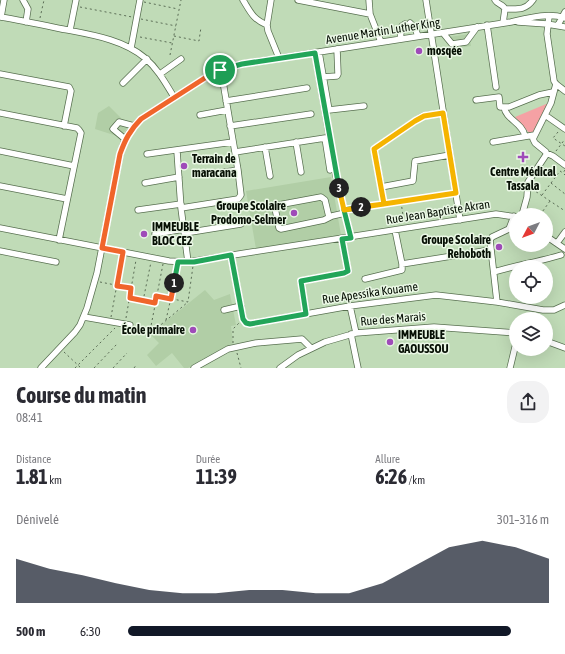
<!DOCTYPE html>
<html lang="fr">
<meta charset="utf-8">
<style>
:root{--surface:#fff;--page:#f2f2f3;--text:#2b2b33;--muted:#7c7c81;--accent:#111827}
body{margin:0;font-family:"Asap Condensed",sans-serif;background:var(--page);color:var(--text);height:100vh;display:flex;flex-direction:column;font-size:15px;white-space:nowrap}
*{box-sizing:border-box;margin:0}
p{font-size:13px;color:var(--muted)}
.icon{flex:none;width:22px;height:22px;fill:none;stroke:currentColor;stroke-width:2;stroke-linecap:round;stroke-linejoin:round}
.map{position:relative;height:368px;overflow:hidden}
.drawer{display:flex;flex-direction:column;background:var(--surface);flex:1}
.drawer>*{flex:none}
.needle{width:26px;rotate:229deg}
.controls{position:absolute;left:509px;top:208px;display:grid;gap:8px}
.controls a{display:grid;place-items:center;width:44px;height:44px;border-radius:50%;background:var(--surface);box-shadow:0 4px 16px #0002;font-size:20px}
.pin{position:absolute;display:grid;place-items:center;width:34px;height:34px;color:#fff;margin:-17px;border:2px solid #fff;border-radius:50%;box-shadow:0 1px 4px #0007}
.km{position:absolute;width:20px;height:20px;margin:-10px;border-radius:50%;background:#222;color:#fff;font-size:11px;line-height:20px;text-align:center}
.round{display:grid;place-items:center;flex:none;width:42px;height:42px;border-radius:16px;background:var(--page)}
.summary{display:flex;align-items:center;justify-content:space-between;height:68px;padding:0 16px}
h1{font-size:22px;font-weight:700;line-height:30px}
.stats{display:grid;grid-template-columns:repeat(3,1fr);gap:6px;height:68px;padding:4px 16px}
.stats div{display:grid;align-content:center}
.stats b{font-size:20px;font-weight:700}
.stats small{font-size:11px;font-weight:400}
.stats p{font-size:11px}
.chart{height:112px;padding:8px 16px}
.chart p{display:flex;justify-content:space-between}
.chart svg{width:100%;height:72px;margin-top:4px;fill:var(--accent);opacity:.7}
ul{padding:0 16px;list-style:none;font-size:13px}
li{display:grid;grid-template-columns:64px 48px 1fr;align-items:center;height:30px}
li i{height:10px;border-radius:5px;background:var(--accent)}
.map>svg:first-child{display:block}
</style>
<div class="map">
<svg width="565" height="368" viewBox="0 0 565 368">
<rect width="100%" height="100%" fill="#c0dbb7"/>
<path fill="#b1cea6" d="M 469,34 L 471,46 L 451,49 L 449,37 Z
M 109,106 L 129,126 L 120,137 L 95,129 L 98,113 Z
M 331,177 L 341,235 L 256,249 L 246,191 Z
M 205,290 L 214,300 L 230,294 L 236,325 L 231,326 L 233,343 L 188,368 L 184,368 L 172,353 L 156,366 L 147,355 L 159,343 L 150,334 Z"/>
<path fill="#f5a1a4" d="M 551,102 L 532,136 L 515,117 Z"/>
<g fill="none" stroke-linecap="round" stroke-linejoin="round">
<g stroke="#587050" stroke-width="7">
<path id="minor" d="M 23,0 L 28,9 L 26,22
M 243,0 C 251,13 253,19 267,25
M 271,0 L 267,25 L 268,31 L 279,58
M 298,0 L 370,14
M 369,0 L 370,14 L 381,42
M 426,0 L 460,220
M 495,0 C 498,5 503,4 505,9 L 503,23
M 505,9 C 517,9 525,11 533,0
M 549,16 L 547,34 L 554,81 L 556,84 L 565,91
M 0,17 C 19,20 38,24 57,28 C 86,34 122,38 145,58 C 158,69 166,84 174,97
M 1,17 L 4,0
M 518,22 L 547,24 L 565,27
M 410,23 L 415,28 L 418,36
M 487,25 L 496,87
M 558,25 L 565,12
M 70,30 L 76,0
M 443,33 L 452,44 L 466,42 L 477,27
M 400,39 L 402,26 L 405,24
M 131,48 L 140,0
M 319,52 L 329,110 L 364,106
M 315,53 L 336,176 L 351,238
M 0,74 L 69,87 L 71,91 L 64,126
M 160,74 L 181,59
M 323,77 L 337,76 L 338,74 L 337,49
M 123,83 L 147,59
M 476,100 L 499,97 L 500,107 L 509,107 L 539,95 L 553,92
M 226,101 L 307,88
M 504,107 C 506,120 522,122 525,136
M 0,113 L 77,128 L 79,130 L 81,133 L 59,240
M 443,113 L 423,116 L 415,121 L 374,149 L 381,187 L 413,181 L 415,161 L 450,155
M 200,115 L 227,110
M 545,115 L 565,129
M 230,126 L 311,114
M 125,139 L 113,129 L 119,122 L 134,126
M 296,142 L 301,172
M 493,142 L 534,135
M 265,147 L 270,176
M 0,151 L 74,166
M 177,151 L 181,208 L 188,262
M 235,152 L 325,138 L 330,170
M 546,153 L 553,156 L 565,165
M 147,154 L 233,142
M 212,174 L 238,170
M 145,183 L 179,177
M 0,186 L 67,199
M 181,208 L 238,199 L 241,195 L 238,170 L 221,70
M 138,210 L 181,204
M 522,215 L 527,197 L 528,182 L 546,155 L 546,152 L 535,143 L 533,139 L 551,103 L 556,84
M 329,217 L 325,200 L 321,197 L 278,205 L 275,208 L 279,228 L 281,229 L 324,220 L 332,216 L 345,213
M 0,228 L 169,261 L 188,262 L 496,214 L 516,217
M 185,233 L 241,224
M 155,234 L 184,229
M 546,236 L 565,249
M 557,243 L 565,232
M 0,251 L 56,262
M 231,255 L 243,319 L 246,323 L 250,324 L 350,306 L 436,295 L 497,302 L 543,310 L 554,310 L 565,305
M 402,264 L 490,250
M 494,272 C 516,265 539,262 561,255
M 365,279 L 402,270 L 402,264 L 395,230
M 497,302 L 490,240 L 492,237 L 509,229 L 514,216
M 350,306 L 356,333
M 224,310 L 241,306
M 306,314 L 301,281 L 344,273 L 348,271 L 342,239
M 84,317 L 130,325
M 351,334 L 358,368
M 546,341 L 565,348
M 41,368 L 75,332 L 80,325 L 87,308 L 97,273 L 120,154 L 125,139 L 134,126 L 141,119 L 208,76 L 221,70 L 242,64 L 511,22 C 528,18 548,12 565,18
M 194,368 L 228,349 L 256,343 L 302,339 L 311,348
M 280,368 L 298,355 L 325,342 L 356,333 L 434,327 L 516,333
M 510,368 L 516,343"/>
</g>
<path stroke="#5a6c55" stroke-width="1" stroke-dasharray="2 3" stroke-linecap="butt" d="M 144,2 L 178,9
M 80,7 L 132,17
M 40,18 L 44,0
M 141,19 L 176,26
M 174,36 L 199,41 L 201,27
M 140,37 L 172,43
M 170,55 L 181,0
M 558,132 L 553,138 L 565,146
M 556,151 L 565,139
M 565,170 L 563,173 L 565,175
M 551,183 L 565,194
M 532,189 L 565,211
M 382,192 L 384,204
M 542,195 L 560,171 L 563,173
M 401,202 L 404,222
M 350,209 L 450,194
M 540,215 L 550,201
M 163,264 L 151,326 L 157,328 L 188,302
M 100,282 L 131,288
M 157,296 L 188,302 L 193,266
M 130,298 L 155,303
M 143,301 L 151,262
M 111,317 L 122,257
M 126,318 L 136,260
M 166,320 L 178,266
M 233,343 L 233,329 L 239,323
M 64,352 L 81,368
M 237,353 L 241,368
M 75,368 L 115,328
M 94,368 L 117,344
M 113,368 L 127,353
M 134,368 L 137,364"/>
<use href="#minor" stroke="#fff" stroke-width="5.5"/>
</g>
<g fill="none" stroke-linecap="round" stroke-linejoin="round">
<g stroke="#fff" stroke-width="8">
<path id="split-1" d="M 174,283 L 171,299 L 156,296 L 155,303 L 130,298 L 131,288 L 117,286 L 123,252 L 102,248 L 120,154 C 125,140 130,130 141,119 L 208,76 L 220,70"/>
</g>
<g stroke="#fff" stroke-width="8">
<path id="split-2" d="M 174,283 L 178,262 L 194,262 L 231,255 L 243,319 L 246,323 L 250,324 L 306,314 L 301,281 L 344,273 L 348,271 L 342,239 L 351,238 L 344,210 L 361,207"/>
</g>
<g stroke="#fff" stroke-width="8">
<path id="split-3" d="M 339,188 L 344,210 L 456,193 L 443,113 L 424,116 L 415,121 L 374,149 L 384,204 L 361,207"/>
</g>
<g stroke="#fff" stroke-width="8">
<path id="split-4" d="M 220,70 L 242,64 L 315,53 L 339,188"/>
</g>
<use href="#split-1" stroke="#f0652b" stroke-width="5"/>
<use href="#split-2" stroke="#22a559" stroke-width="5"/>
<use href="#split-3" stroke="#f5b400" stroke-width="5"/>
<use href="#split-4" stroke="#22a559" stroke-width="5"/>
</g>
<g fill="#9f4bb9" stroke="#eaf7e5" stroke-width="1.5">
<circle cx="419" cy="51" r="4"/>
<path d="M521 151h4v4h4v4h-4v4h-4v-4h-4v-4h4z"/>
<circle cx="184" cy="166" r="4"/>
<circle cx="294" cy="213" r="4"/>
<circle cx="144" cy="234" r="4"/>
<circle cx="499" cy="247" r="4"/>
<circle cx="193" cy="330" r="4"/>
<circle cx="390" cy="342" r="4"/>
</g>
<g text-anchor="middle" stroke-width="3" stroke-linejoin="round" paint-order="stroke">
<g font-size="12" fill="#060f04" stroke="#eaf7e5">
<text transform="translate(383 31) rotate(-9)" y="4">Avenue Martin Luther King</text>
<text transform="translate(438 212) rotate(-9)" y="4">Rue Jean Baptiste Akran</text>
<text transform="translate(370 293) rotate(-8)" y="4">Rue Apessika Kouame</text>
<text transform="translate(393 319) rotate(-5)" y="4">Rue des Marais</text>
</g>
<g font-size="12" font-weight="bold" fill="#060f04" stroke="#eaf7e5" text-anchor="start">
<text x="427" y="55">mosqée</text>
<text x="192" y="163">Terrain de<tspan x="192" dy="14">maracana</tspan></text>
<text x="523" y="176" text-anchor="middle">Centre Médical<tspan x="523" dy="14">Tassala</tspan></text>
<text x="286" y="210" text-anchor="end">Groupe Scolaire<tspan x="286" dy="14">Prodomo-Selmer</tspan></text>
<text x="152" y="231">IMMEUBLE<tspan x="152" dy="14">BLOC CE2</tspan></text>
<text x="491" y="244" text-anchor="end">Groupe Scolaire<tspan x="491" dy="14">Rehoboth</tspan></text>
<text x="185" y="334" text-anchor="end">École primaire</text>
<text x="398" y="339">IMMEUBLE<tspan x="398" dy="14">GAOUSSOU</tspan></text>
</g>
</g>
</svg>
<div class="controls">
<a><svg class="needle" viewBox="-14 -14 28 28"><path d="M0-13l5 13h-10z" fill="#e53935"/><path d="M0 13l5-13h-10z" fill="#7c7c81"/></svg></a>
<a><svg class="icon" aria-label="locate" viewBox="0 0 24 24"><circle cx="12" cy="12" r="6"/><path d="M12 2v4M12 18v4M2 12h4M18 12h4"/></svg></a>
<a><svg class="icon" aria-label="layers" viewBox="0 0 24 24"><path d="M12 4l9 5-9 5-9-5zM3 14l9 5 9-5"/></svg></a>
</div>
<div class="pin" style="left:220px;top:70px;background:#1e9e55"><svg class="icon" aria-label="arrive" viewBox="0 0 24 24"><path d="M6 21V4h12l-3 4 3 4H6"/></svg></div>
<b class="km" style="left:174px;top:283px">1</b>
<b class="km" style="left:361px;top:207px">2</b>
<b class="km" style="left:339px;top:188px">3</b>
</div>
<section class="drawer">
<div class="summary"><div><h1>Course du matin</h1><p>08:41</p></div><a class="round"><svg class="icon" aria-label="share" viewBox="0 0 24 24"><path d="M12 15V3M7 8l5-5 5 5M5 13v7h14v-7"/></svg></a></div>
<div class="stats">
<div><p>Distance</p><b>1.81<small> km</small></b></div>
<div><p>Durée</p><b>11:39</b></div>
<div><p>Allure</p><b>6:26<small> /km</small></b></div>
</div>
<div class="chart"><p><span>Dénivelé</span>301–316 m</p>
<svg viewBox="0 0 160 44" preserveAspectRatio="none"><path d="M0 44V17L10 23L20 27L30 32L40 36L50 38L60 38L70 36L80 36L90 38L100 38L110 32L120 21L130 10L140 6L150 10L160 17V44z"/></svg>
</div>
<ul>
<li><b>500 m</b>6:30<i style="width:91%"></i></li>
</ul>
</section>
